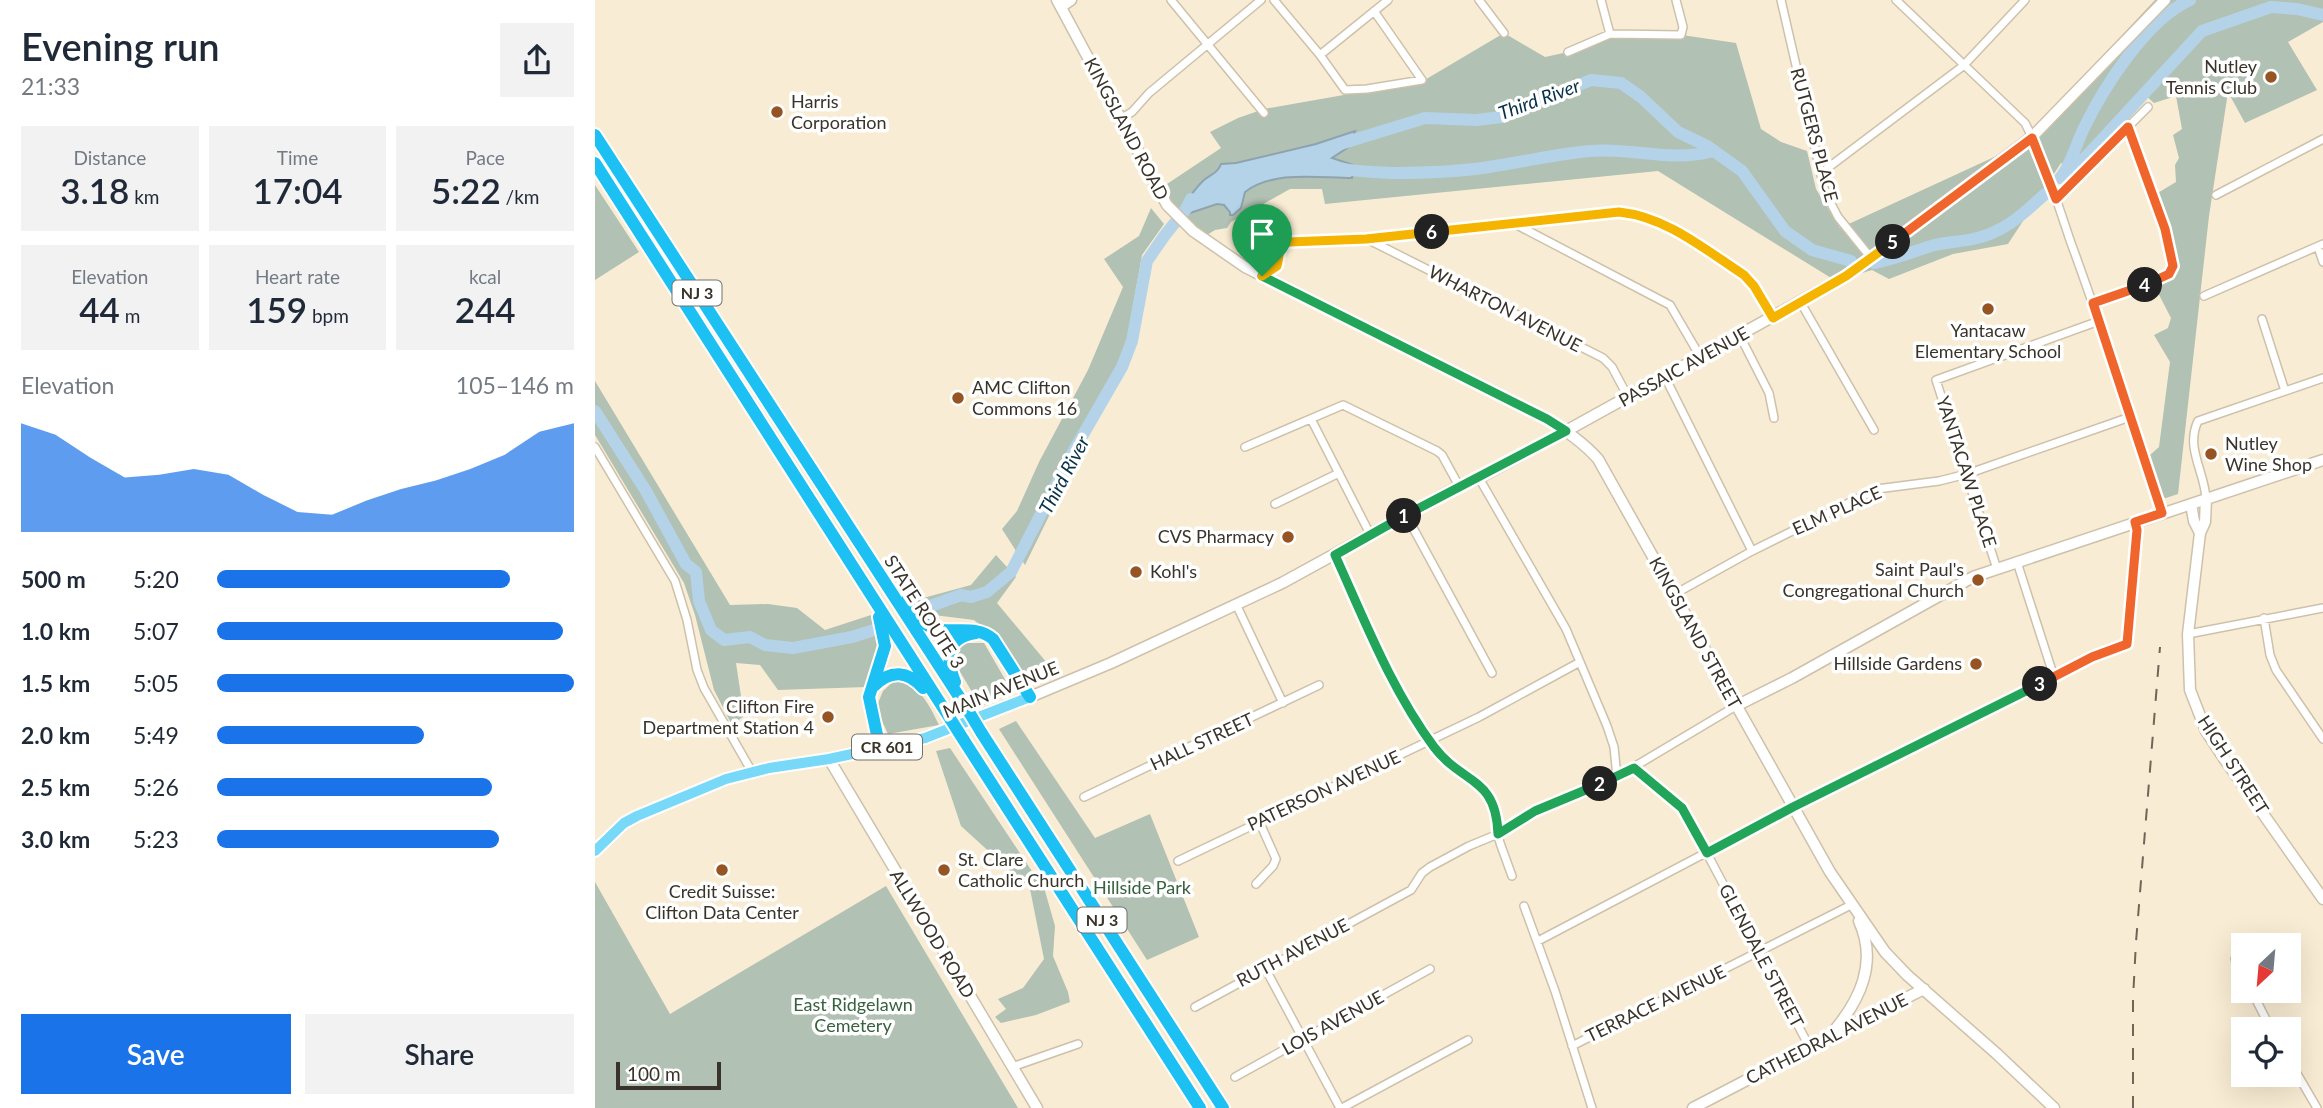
<!DOCTYPE html>
<meta charset="utf-8">
<style>
:root{--surface:#fff;--page:#f2f2f3;--text:#1f2937;--muted:#747a83;--accent:#1a73e8}
body{margin:0;font-family:Lato,sans-serif;background:var(--page);color:var(--text);height:100vh;display:flex;flex-direction:column;font-size:26px;white-space:nowrap}
*{box-sizing:border-box;margin:0}
p{font-size:23px;color:var(--muted)}
.icon{flex:none;width:38px;height:38px;fill:none;stroke:currentColor;stroke-width:2;stroke-linecap:round;stroke-linejoin:round}
.map{position:relative;flex:1;overflow:hidden}
.panel{display:flex;flex-direction:column;background:var(--surface);width:595px}
.panel>*{flex:none}
.needle{width:46px;rotate:206deg}
.fabs{position:absolute;left:1636px;top:933px;display:grid;gap:14px}
.fabs a{display:grid;place-items:center;width:70px;height:70px;border-radius:0px;background:var(--surface);box-shadow:0 7px 28px #0002;font-size:35px}
.scale{position:absolute;left:21px;bottom:18px;width:105px;box-sizing:border-box;padding-left:7px;border:4px solid #39332a;border-top:0;font-size:19px;line-height:24px;white-space:nowrap;color:#39332a;-webkit-text-stroke:5px #fff;paint-order:stroke}
.pin{position:absolute;display:grid;place-items:center;width:60px;height:60px;color:#fff;margin:-72px -30px;border-radius:50% 50% 50% 0;rotate:-45deg;box-shadow:0 0 7px #0007}
.pin .icon{rotate:45deg}
.km{position:absolute;width:35px;height:35px;margin:-18px;border-radius:50%;background:#222;color:#fff;font-size:19px;line-height:35px;text-align:center}
.round{display:grid;place-items:center;flex:none;width:74px;height:74px;border-radius:0px;background:var(--page)}
.headline{display:flex;align-items:center;justify-content:space-between;height:119px;padding:0 21px}
h1{font-size:38px;font-weight:600;line-height:52px}
.figures{display:grid;grid-template-columns:repeat(3,1fr);gap:10px;height:119px;padding:7px 21px}
.figures div{display:grid;align-content:center;border-radius:0px;background:var(--page);text-align:center}
.figures b{font-size:35px;font-weight:600}
.figures small{font-size:19px;font-weight:400}
.figures p{font-size:19px}
.chart{height:196px;padding:14px 21px}
.chart p{display:flex;justify-content:space-between}
.chart svg{width:100%;height:126px;margin-top:7px;fill:var(--accent);opacity:.7}
.button{display:flex;gap:14px;margin-top:auto;padding:14px 21px}
.button a{flex:1;height:80px;border-radius:0px;background:var(--accent);color:#fff;font-size:28px;font-weight:600;line-height:80px;text-align:center}
.button a+a{background:var(--page);color:var(--text)}
ul{padding:0 21px;list-style:none;font-size:23px}
li{display:grid;grid-template-columns:112px 84px 1fr;align-items:center;height:52px}
li i{height:18px;border-radius:9px;background:var(--accent)}
main{display:flex;flex:1;min-height:0}
.map>svg:first-child{display:block}
</style>
<main>
<section class="panel">
<div class="headline"><div><h1>Evening run</h1><p>21:33</p></div><a class="round"><svg class="icon" aria-label="share" viewBox="0 0 24 24"><path d="M12 15V3M7 8l5-5 5 5M5 13v7h14v-7"/></svg></a></div>
<div class="figures">
<div><p>Distance</p><b>3.18<small> km</small></b></div>
<div><p>Time</p><b>17:04</b></div>
<div><p>Pace</p><b>5:22<small> /km</small></b></div>
</div>
<div class="figures">
<div><p>Elevation</p><b>44<small> m</small></b></div>
<div><p>Heart rate</p><b>159<small> bpm</small></b></div>
<div><p>kcal</p><b>244</b></div>
</div>
<div class="chart"><p><span>Elevation</span>105–146 m</p>
<svg viewBox="0 0 160 44" preserveAspectRatio="none"><path d="M0 44V6L10 10L20 18L30 25L40 24L50 22L60 24L70 31L80 37L90 38L100 33L110 29L120 26L130 22L140 17L150 9L160 6V44z"/></svg>
</div>
<ul>
<li><b>500 m</b>5:20<i style="width:82%"></i></li>
<li><b>1.0 km</b>5:07<i style="width:97%"></i></li>
<li><b>1.5 km</b>5:05<i style="width:100%"></i></li>
<li><b>2.0 km</b>5:49<i style="width:58%"></i></li>
<li><b>2.5 km</b>5:26<i style="width:77%"></i></li>
<li><b>3.0 km</b>5:23<i style="width:79%"></i></li>
</ul>
<div class="button"><a>Save</a><a>Share</a></div>
</section>
<div class="map">
<svg width="1728" height="1108" viewBox="0 0 1728 1108">
<rect width="100%" height="100%" fill="#f9ecd4"/>
<path fill="#b1c1b3" d="M 1560,0 L 1728,0 L 1728,22 L 1693,42 L 1722,90 L 1650,123 L 1633,92 L 1614,216 L 1583,494 L 1571,498 L 1565,497 L 1555,455 L 1564,447 L 1575,362 L 1559,335 L 1573,328 L 1576,318 L 1559,285 L 1580,276 L 1581,263 L 1561,194 L 1581,182 L 1580,165 L 1584,158 L 1578,135 L 1587,129 L 1581,96 L 1559,103 L 1549,94 L 1607,31 L 1633,20 L 1606,28 L 1478,169 L 1466,163 L 1413,244 L 1358,254 L 1294,279 L 1277,270 L 1241,281 L 1063,171 L 730,204 L 727,189 L 695,189 L 636,222 L 632,228 L 620,230 L 607,238 L 587,222 L 592,216 L 585,210 L 579,214 L 563,190 L 626,148 L 615,132 L 643,118 L 669,109 L 828,81 L 909,33 L 950,57 L 973,52 L 1015,35 L 1087,35 L 1141,43 L 1166,129 L 1186,142 L 1212,151 L 1221,189 L 1245,228 L 1423,146 Z
M 0,185 L 44,252 L 0,280 Z
M 556,208 L 569,224 L 547,255 L 527,367 L 430,565 L 407,529 L 422,511 L 444,462 L 493,370 L 528,287 L 509,259 L 544,236 Z
M 0,381 L 135,605 L 173,604 L 202,608 L 230,630 L 276,615 L 286,641 L 271,687 L 183,690 L 165,665 L 141,663 L 149,716 L 137,725 L 119,690 L 100,615 L 89,583 L 0,435 Z
M 401,555 L 421,577 L 402,603 L 462,675 L 454,673 L 430,678 L 399,636 L 379,620 L 339,615 L 321,600 L 376,585 Z
M 368,643 L 389,643 L 411,681 L 408,693 L 386,707 L 358,660 Z
M 299,681 C 324,683 334,704 344,725 L 293,734 L 281,708 L 288,691 Z
M 421,721 L 500,838 L 555,814 L 604,937 L 552,960 L 404,729 Z
M 355,748 L 450,891 L 460,926 L 458,956 L 473,992 L 475,1002 L 441,1015 L 406,1023 L 400,1017 L 411,1009 L 403,999 L 428,988 L 449,959 L 435,889 L 366,826 L 341,751 Z
M 0,882 L 75,1014 L 291,886 L 423,1108 L 0,1108 Z"/>
<path fill="#b4d3e8" stroke="#8fa3af" stroke-width="2" d="M 760,131 L 755,146 L 737,158 L 758,165 L 757,178 C 723,178 679,170 650,192 L 646,208 L 638,215 L 635,215 L 635,212 L 629,205 L 622,204 L 592,214 L 587,209 C 593,199 599,189 609,180 C 616,174 623,173 626,164 L 641,163 L 721,144 Z"/>
<g fill="none" stroke-linecap="round" stroke-linejoin="round">
<path stroke="#b4d3e8" stroke-width="12" d="M 742,145 L 830,118 L 881,120 L 907,117 L 996,80 L 1026,83 L 1046,97 L 1083,132 L 1112,146 L 1147,171 L 1190,231 L 1217,250 L 1256,261
M 744,168 C 762,172 779,172 797,173 C 829,173 862,172 894,167 C 928,162 961,154 995,151 C 1037,147 1077,163 1118,151
M 1472,170 L 1477,170 L 1486,162 L 1607,31 L 1676,7 L 1702,9 L 1728,15
M 1465,178 C 1475,167 1481,145 1488,130 C 1508,88 1552,19 1595,0
M 1279,263 C 1299,259 1317,252 1336,246 C 1350,242 1364,242 1378,239 C 1409,233 1428,214 1450,194
M 0,411 L 51,491 L 91,564 L 101,572 L 104,601 L 116,630 L 129,640 L 155,637 L 170,645 L 198,648 L 257,637 L 279,630
M 327,609 L 366,595 L 376,597 L 392,592 L 416,572 L 478,452 L 527,367 L 537,341 L 552,261 L 570,235 L 591,209 L 596,199"/>
<g stroke="#cec1ab" stroke-width="10">
<path id="street" d="M 576,0 L 669,113
M 679,0 L 725,55 L 750,90 L 772,89 L 827,80 L 779,11
M 884,0 L 909,33
M 1006,0 L 1015,34
M 1186,0 L 1230,192 L 1243,217 L 1276,258
M 1301,0 L 1430,123 C 1450,161 1462,202 1476,243 C 1509,332 1537,423 1567,513
M 973,52 L 1015,34 L 1086,35 L 1088,27 L 1081,0
M 725,55 L 793,0
M 525,119 L 537,112 L 554,93 L 666,0
M 1226,173 L 1368,66 L 1430,0
M 1621,195 L 1728,139
M 1461,199 L 1553,107
M 920,224 L 1075,305 L 1106,358
M 772,239 L 1008,358 L 1017,367 L 1033,397
M 1723,247 L 1728,262
M 667,276 L 682,266 C 685,256 682,246 694,242 L 771,239 L 1024,212 C 1072,217 1109,250 1149,275 L 1159,286 L 1178,318
M 1609,296 L 1728,244
M 1206,303 L 1279,430
M 1498,303 C 1518,296 1570,285 1578,266 L 1570,229 L 1533,126
M 1667,319 L 1690,391
M 1145,336 L 1174,393 L 1179,418
M 1070,377 L 1157,551
M 716,419 L 775,534
M 0,447 L 80,581 L 92,620 L 102,670 L 109,688 L 157,772
M 650,447 L 748,405 L 842,451 L 847,455 L 864,486
M 884,478 L 971,629 L 1012,726 L 1019,747 L 1022,777
M 1611,499 C 1610,472 1590,448 1603,421 L 1728,378
M 680,504 L 744,473
M 811,515 L 897,673
M 740,555 L 807,699 L 850,759 L 888,788 L 895,797 L 905,843 L 917,876
M 1422,562 L 1459,677
M 1402,569 L 1341,380 L 1504,321
M 1078,595 L 1157,551 L 1282,489 L 1344,481 L 1372,474 L 1535,417
M 641,604 L 688,703
M 1669,618 L 1675,655 L 1681,670 L 1728,739
M 1593,634 L 1728,608
M 1039,768 L 1087,809 L 1098,827 L 1215,1048
M 489,797 L 724,685
M 583,861 L 884,717 L 985,662
M 661,884 L 678,866 L 681,859 L 664,821
M 929,906 L 960,991 L 997,1108
M 943,941 L 1198,807 L 1497,657 L 1532,644 L 1542,530 L 1540,522
M 1640,959 L 1648,976
M 670,968 L 745,1108
M 1656,990 L 1676,1029
M 600,1007 L 816,890 L 827,873 L 835,867 L 874,846 L 903,834 L 940,811 L 1022,777 L 1141,706
M 977,1046 L 1256,905
M 1694,1060 L 1722,1108
M 417,1067 L 483,1044
M 640,1077 L 835,969
M 747,1108 L 873,1040"/>
</g>
<g stroke="#cec1ab" stroke-width="13">
<path id="secondary" d="M 462,0 L 572,205 L 598,231 L 650,267 L 952,419 C 971,431 988,442 1003,459 L 1235,872 L 1290,952 L 1312,975 L 1402,1054 L 1459,1108
M 466,7 L 476,0
M 1611,499 L 1610,522 L 1605,533 L 1593,634 L 1595,690 L 1611,731 L 1628,757 L 1728,899
M 1596,504 L 1599,521 L 1605,533
M 435,697 L 516,663 L 687,583 L 864,486 L 884,478 L 971,431 L 1251,276 L 1437,137 L 1570,0
M 1141,706 L 1197,678 L 1378,577 L 1728,460
M 234,759 L 442,1108
M 1238,1032 C 1265,1000 1283,963 1264,921
M 1098,1108 C 1175,1068 1251,1028 1329,989"/>
</g>
<g stroke="#fff" stroke-width="14">
<path id="primary" d="M 0,851 L 29,823 L 42,816 L 131,779 L 174,768 L 234,759 L 330,738 L 435,697"/>
</g>
<g stroke="#fff" stroke-width="16">
<path id="highway" d="M 0,135 L 374,712
M 0,163 L 356,720
M 311,601 C 316,609 321,618 329,623 C 350,639 377,621 398,639 L 435,697
M 284,617 L 290,646 L 274,697 L 285,749
M 360,682 C 351,659 350,637 381,633
M 279,686 C 296,669 313,671 328,688
M 386,732 L 628,1108
M 368,739 L 605,1108"/>
</g>
<use href="#street" stroke="#fff" stroke-width="7"/>
<use href="#secondary" stroke="#fff" stroke-width="10"/>
<use href="#primary" stroke="#77d9f7" stroke-width="10"/>
<use href="#highway" stroke="#1cc0f2" stroke-width="12"/>
<path stroke="#6e6659" stroke-width="2" stroke-dasharray="12 12" stroke-linecap="butt" d="M 1538,1108 L 1538,999 L 1541,942 L 1565,647"/>
<g stroke="#fff" stroke-width="16" stroke-linecap="butt">
<path id="highway-bridge" d="M 374,712 L 386,732
M 356,720 L 368,739"/>
</g>
<use href="#highway-bridge" stroke="#1cc0f2" stroke-width="12"/>
</g>
<g fill="none" stroke-linecap="round" stroke-linejoin="round">
<g stroke="#fff" stroke-width="14">
<path id="split-1" d="M 667,276 L 952,419 L 971,431 L 809,516"/>
</g>
<g stroke="#fff" stroke-width="14">
<path id="split-2" d="M 809,516 L 740,555 C 770,621 796,689 839,747 C 868,785 901,776 903,834 L 940,811 L 1005,784"/>
</g>
<g stroke="#fff" stroke-width="14">
<path id="split-3" d="M 1005,784 L 1039,768 L 1087,808 L 1112,853 L 1198,807 L 1445,684"/>
</g>
<g stroke="#fff" stroke-width="14">
<path id="split-4" d="M 1445,684 L 1497,657 L 1532,644 L 1542,530 L 1540,522 L 1567,513 L 1498,303 L 1550,285"/>
</g>
<g stroke="#fff" stroke-width="14">
<path id="split-5" d="M 1298,242 L 1437,138 L 1461,199 L 1533,127 L 1570,229 L 1578,266 L 1574,274 L 1550,285"/>
</g>
<g stroke="#fff" stroke-width="14">
<path id="split-6" d="M 837,232 L 1024,212 C 1072,217 1109,249 1149,275 L 1159,286 L 1178,318 L 1251,276 L 1298,242"/>
</g>
<g stroke="#fff" stroke-width="14">
<path id="split-7" d="M 667,276 L 682,266 C 685,256 682,246 694,242 L 771,239 L 837,232"/>
</g>
<use href="#split-1" stroke="#22a559" stroke-width="9"/>
<use href="#split-2" stroke="#22a559" stroke-width="9"/>
<use href="#split-3" stroke="#22a559" stroke-width="9"/>
<use href="#split-4" stroke="#f0652b" stroke-width="9"/>
<use href="#split-5" stroke="#f0652b" stroke-width="9"/>
<use href="#split-6" stroke="#f5b400" stroke-width="9"/>
<use href="#split-7" stroke="#f5b400" stroke-width="9"/>
</g>
<g fill="#965423" stroke="#fff" stroke-width="2.5">
<circle cx="1676" cy="77" r="7"/>
<circle cx="182" cy="112" r="7"/>
<circle cx="1393" cy="309" r="7"/>
<circle cx="363" cy="398" r="7"/>
<circle cx="1616" cy="454" r="7"/>
<circle cx="693" cy="537" r="7"/>
<circle cx="541" cy="572" r="7"/>
<circle cx="1383" cy="580" r="7"/>
<circle cx="1381" cy="664" r="7"/>
<circle cx="233" cy="717" r="7"/>
<circle cx="127" cy="870" r="7"/>
<circle cx="349" cy="870" r="7"/>
</g>
<g text-anchor="middle" stroke-width="7" stroke-linejoin="round" paint-order="stroke">
<g fill="#fff" stroke="#74706a" stroke-width="2">
<rect x="77.5" y="280.5" width="49" height="25" rx="5"/>
<rect x="257" y="734.5" width="70" height="25" rx="5"/>
<rect x="482.5" y="907.5" width="49" height="25" rx="5"/>
</g>
<g font-size="16" font-weight="bold" fill="#39332a">
<text x="102" y="299">NJ 3</text>
<text x="292" y="753">CR 601</text>
<text x="507" y="926">NJ 3</text>
</g>
<g font-size="18" fill="#39332a" stroke="#fff" text-anchor="end">
<text x="1662" y="73">Nutley<tspan x="1662" dy="21">Tennis Club</tspan></text>
<text x="196" y="108" text-anchor="start">Harris<tspan x="196" dy="21">Corporation</tspan></text>
<text x="1393" y="337" text-anchor="middle">Yantacaw<tspan x="1393" dy="21">Elementary School</tspan></text>
<text x="377" y="394" text-anchor="start">AMC Clifton<tspan x="377" dy="21">Commons 16</tspan></text>
<text x="1630" y="450" text-anchor="start">Nutley<tspan x="1630" dy="21">Wine Shop</tspan></text>
<text x="679" y="543">CVS Pharmacy</text>
<text x="1369" y="576">Saint Paul's<tspan x="1369" dy="21">Congregational Church</tspan></text>
<text x="555" y="578" text-anchor="start">Kohl's</text>
<text x="1367" y="670">Hillside Gardens</text>
<text x="219" y="713">Clifton Fire<tspan x="219" dy="21">Department Station 4</tspan></text>
<text x="363" y="866" text-anchor="start">St. Clare<tspan x="363" dy="21">Catholic Church</tspan></text>
<text x="127" y="898" text-anchor="middle">Credit Suisse:<tspan x="127" dy="21">Clifton Data Center</tspan></text>
</g>
<g font-size="18" fill="#39332a" stroke="#fff">
<text transform="translate(531 129) rotate(62)" y="6">KINGSLAND ROAD</text>
<text transform="translate(1219 135) rotate(75)" y="6">RUTGERS PLACE</text>
<text transform="translate(910 309) rotate(27)" y="6">WHARTON AVENUE</text>
<text transform="translate(1089 367) rotate(-29)" y="6">PASSAIC AVENUE</text>
<text transform="translate(1371 472) rotate(72)" y="6">YANTACAW PLACE</text>
<text transform="translate(1242 511) rotate(-24)" y="6">ELM PLACE</text>
<text transform="translate(329 612) rotate(57)" y="6">STATE ROUTE 3</text>
<text transform="translate(1100 633) rotate(61)" y="6">KINGSLAND STREET</text>
<text transform="translate(406 690) rotate(-22)" y="6">MAIN AVENUE</text>
<text transform="translate(607 742) rotate(-25)" y="6">HALL STREET</text>
<text transform="translate(1638 765) rotate(57)" y="6">HIGH STREET</text>
<text transform="translate(729 791) rotate(-25)" y="6">PATERSON AVENUE</text>
<text transform="translate(337 934) rotate(59)" y="6">ALLWOOD ROAD</text>
<text transform="translate(698 953) rotate(-28)" y="6">RUTH AVENUE</text>
<text transform="translate(1166 956) rotate(62)" y="6">GLENDALE STREET</text>
<text transform="translate(1061 1004) rotate(-26)" y="6">TERRACE AVENUE</text>
<text transform="translate(738 1023) rotate(-29)" y="6">LOIS AVENUE</text>
<text transform="translate(1232 1039) rotate(-27)" y="6">CATHEDRAL AVENUE</text>
</g>
<g font-size="18" fill="#36613e" stroke="#fff">
<text x="547" y="894">Hillside Park</text>
<text x="258" y="1011">East Ridgelawn<tspan x="258" dy="21">Cemetery</tspan></text>
</g>
<g font-size="19" font-style="italic" fill="#063046" stroke="#fff">
<text transform="translate(944 99) rotate(-20)" y="7">Third River</text>
<text transform="translate(469 475) rotate(-62)" y="7">Third River</text>
</g>
</g>
</svg>
<div class="fabs">
<a><svg class="needle" viewBox="-14 -14 28 28"><path d="M0-13l5 13h-10z" fill="#e53935"/><path d="M0 13l5-13h-10z" fill="#747a83"/></svg></a>
<a><svg class="icon" aria-label="locate" viewBox="0 0 24 24"><circle cx="12" cy="12" r="6"/><path d="M12 2v4M12 18v4M2 12h4M18 12h4"/></svg></a>
</div>
<div class="scale">100 m</div>
<div class="pin" style="left:667px;top:276px;background:#1e9e55"><svg class="icon" aria-label="arrive" viewBox="0 0 24 24"><path d="M6 21V4h12l-3 4 3 4H6"/></svg></div>
<b class="km" style="left:809px;top:516px">1</b>
<b class="km" style="left:1005px;top:784px">2</b>
<b class="km" style="left:1445px;top:684px">3</b>
<b class="km" style="left:1550px;top:285px">4</b>
<b class="km" style="left:1298px;top:242px">5</b>
<b class="km" style="left:837px;top:232px">6</b>
</div>
</main>
